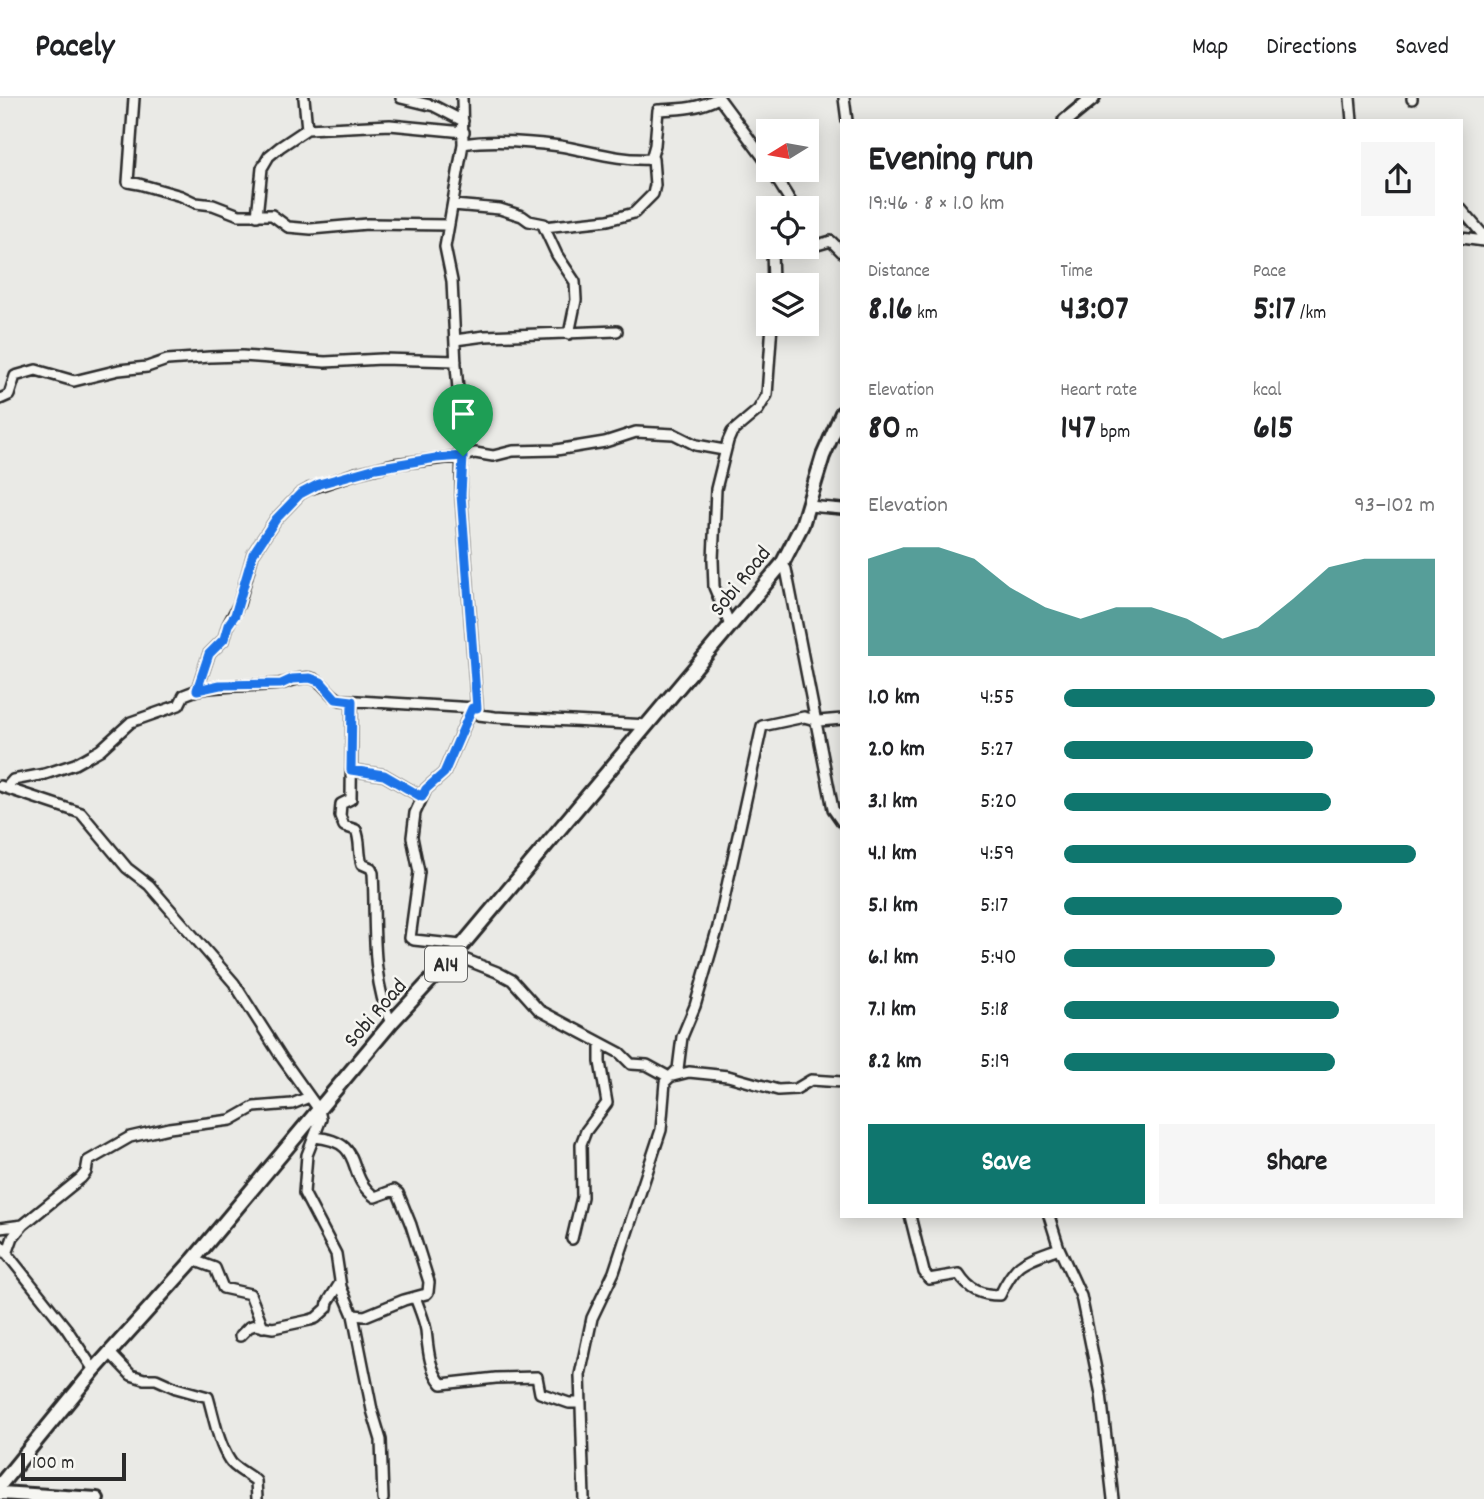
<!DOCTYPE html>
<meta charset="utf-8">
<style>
:root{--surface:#fff;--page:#f6f6f6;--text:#202124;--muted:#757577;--line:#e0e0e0;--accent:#0f766e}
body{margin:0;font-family:Dekko,sans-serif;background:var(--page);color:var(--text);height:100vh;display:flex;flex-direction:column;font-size:26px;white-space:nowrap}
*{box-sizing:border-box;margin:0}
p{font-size:23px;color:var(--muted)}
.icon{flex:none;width:38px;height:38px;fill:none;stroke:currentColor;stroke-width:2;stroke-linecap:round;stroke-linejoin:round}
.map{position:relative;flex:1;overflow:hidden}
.sheet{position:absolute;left:840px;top:21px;width:623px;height:1099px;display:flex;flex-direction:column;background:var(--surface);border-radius:0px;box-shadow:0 4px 18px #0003}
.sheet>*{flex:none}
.needle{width:46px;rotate:259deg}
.buttons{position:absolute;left:756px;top:21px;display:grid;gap:14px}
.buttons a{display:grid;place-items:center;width:63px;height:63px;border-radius:0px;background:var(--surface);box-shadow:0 4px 18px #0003;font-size:35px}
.scale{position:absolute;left:21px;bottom:18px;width:105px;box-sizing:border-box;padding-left:7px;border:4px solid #2b2b2b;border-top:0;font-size:19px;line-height:24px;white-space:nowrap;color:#2b2b2b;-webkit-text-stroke:5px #f6f6f2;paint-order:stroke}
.pin{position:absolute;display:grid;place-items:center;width:60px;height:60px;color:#fff;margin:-72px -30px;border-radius:50% 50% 50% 0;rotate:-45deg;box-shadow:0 0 7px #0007}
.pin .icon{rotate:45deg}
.round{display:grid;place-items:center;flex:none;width:74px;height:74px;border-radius:0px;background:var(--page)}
.overview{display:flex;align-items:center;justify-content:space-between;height:119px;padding:0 28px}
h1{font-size:38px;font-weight:700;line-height:52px}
.stats{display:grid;grid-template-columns:repeat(3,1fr);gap:10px;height:119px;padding:7px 28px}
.stats div{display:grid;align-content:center}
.stats b{font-size:35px;font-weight:700}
.stats small{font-size:19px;font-weight:400}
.stats p{font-size:19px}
.chart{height:196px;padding:14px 28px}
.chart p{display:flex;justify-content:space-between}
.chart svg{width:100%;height:126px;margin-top:7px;fill:var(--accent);opacity:.7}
.button{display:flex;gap:14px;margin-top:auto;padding:14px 28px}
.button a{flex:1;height:80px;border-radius:0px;background:var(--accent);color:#fff;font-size:28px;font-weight:700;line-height:80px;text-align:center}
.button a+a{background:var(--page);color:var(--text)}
ul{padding:0 28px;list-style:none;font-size:23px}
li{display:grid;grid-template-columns:112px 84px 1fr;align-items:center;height:52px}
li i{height:18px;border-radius:9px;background:var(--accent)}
header{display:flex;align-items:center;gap:42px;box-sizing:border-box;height:98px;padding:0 35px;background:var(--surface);border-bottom:2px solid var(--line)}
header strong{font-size:33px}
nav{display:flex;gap:38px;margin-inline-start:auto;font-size:24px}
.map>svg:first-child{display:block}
</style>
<header>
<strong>Pacely</strong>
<nav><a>Map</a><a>Directions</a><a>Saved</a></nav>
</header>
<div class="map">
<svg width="1484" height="1401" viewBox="0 0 1484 1401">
<rect width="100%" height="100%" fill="#eaeae6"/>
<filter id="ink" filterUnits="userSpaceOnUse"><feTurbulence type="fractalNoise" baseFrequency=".0143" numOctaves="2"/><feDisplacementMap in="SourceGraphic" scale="14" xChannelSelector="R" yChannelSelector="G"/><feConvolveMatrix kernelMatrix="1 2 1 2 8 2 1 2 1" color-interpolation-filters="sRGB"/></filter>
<g filter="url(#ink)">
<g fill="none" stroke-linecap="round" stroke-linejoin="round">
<g stroke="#2b2b2b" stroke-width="14">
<path id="minor" d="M 134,0 L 128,84 L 139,86 L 181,98 L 196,105 L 213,107 L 239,117 L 272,117 L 288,129 L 311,131 L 367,126 L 449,127
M 304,0 L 307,31
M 401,0 L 434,8 L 463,23
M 462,0 L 463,46 L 445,149 L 452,183 L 456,268 L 462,337 L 461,397 L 477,610 L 479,617 L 495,619 L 648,627
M 719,0 L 768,66
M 844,0 L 847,23
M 1350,0 L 1352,23
M 1412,1 L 1412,0
M 463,46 C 494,41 528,44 560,48 C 590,53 621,63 651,61 L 655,47 L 658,12 C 679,11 698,11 718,0
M 771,72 L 791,104
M 453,107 L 500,111 L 522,118 L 529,123 L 544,126 L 544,129 L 608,122 L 634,115 L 653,96 L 655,87 L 653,61
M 1461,111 L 1484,138
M 257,118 L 262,70 L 269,58 L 280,49 L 307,31 L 390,27 L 464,34
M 544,129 L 557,157 L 575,184 L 576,202 L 569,236
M 1461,140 L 1484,143
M 807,145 L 817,147 L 831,143 L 842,154
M 773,187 L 772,150 L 777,149
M 455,242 L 485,238 L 617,233
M 0,301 L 9,297 L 15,278 L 36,272 L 74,283 L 119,272 L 147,269 L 167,262 L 210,259 L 242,258 L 325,264 L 382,261 L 456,263
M 809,408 L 842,411
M 782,466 L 786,471 L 833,711 L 842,724
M 730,527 L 714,489 L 713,462 L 716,391 L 728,343 L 732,334 L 758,312 L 767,297 L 772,226
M 197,592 C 224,586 251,589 279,586 C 290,584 299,578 311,580 C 325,583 328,598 341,602 L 475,610
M 352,603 L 351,701 L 341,706 L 340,718 L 344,728 L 356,732 C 361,743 358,755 362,766 L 371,770 L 373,775 C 376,825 370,878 391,925
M 351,672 L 384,677 L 422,699
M 0,688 L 81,715 L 127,770 L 149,787 L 234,885 L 282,960 L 319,1012 L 321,1021 L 307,1057 L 304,1095 L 336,1156 L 341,1189 L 353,1217 L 372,1312 L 381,1342 L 383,1401
M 6,690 L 13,682 L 45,676 L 75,666 L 100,652 L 131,624 L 179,607 L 184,597 L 197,592 L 209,556 L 224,541 L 228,527 L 239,506 L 253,456 L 276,421 L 300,396 L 309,391 L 357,375 L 394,366 L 463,358 L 475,355 L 493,358 L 513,353 L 556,352 L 605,344 L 636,334 L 674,336 L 696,347 L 724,352
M 461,847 L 414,842 L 410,840 L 419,774 L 412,739 L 415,715 L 426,691 L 444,675 L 472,610
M 454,857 L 497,874 L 512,882 L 539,912 L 620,955 L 631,966 L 647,967 L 669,979 L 689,974 L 728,978 L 778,992 L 796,991 L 811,982 L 842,984
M 314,1039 C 368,1044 343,1076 375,1099 L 394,1092 L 398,1095 L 411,1127 L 429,1184 L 428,1194 L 426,1196 L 404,1202 L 365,1218 L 353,1217
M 910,1118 L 924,1174 L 929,1181 L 959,1176 C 969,1192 981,1197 1000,1197 C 1016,1163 1024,1163 1059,1150
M 1049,1118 L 1059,1150 L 1081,1198 L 1101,1296 L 1113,1401
M 0,1130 L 23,1127
M 572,1141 L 582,1099 L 581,1046 L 586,1033 L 607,1005 L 600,964 L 600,945
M 0,1147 L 66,1230 L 94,1272
M 7,1156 L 13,1139 L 23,1127 L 81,1080 L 86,1074 L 88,1063 L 130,1039 L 169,1030 L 231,1022 L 254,1009 L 292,1006 L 309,999
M 193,1162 L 215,1170 L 223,1190 L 250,1196 L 263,1229
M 415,1199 C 419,1210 424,1221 426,1232 C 428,1250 429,1272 442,1286 L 496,1280 L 537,1279 L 540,1295 L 569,1305 L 579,1305
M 240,1238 L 249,1229 L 255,1227 L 273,1230 L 310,1222 L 316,1220 L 327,1210 L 328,1204 L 340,1185
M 110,1255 L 131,1277 L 144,1281 L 156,1281 L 176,1290 L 208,1299 C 214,1319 218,1345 230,1363 C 233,1369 249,1377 256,1383 L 257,1401
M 584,1401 L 580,1277 L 592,1220 L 614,1174 L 661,1032 L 665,984 L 678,971 L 682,939 L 695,908 L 718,829 L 762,628 L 804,619 L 819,623 L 842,621"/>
</g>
<g stroke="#2b2b2b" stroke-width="18">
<path id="highway" d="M 1065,23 L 1093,0
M 0,1387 L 94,1272 L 193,1162 L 391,925 L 454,857 L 782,466 L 802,427 L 823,358 L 842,315
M 0,1395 L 97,1401"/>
</g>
<use href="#minor" stroke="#f6f6f2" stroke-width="9"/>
<use href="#highway" stroke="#f6f6f2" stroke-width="12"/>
</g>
</g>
<g fill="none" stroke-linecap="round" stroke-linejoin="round" filter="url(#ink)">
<g stroke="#fff" stroke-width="14">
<path id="route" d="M 463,358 L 461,397 L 477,610 L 472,610 L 444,675 L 426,691 L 422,699 L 384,677 L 351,672 L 352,603 L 336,601 L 321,584 L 310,580 L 292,581 L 281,586 L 220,587 L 197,592 L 209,556 L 224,541 L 228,527 L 235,517 L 253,456 L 276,421 L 300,396 L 319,386 L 376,370 L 436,360 Z"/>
</g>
<use href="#route" stroke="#1a73e8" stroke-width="9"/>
</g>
<g text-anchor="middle" stroke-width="5" stroke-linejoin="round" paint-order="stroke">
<rect fill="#f6f6f2" stroke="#686867" stroke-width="2" x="425" y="848.5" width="42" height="35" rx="5"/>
<g font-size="21" font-weight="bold" fill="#2b2b2b">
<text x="446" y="873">A14</text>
</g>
<g font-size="23" fill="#2b2b2b" stroke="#f6f6f2">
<text transform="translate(739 482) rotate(-51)" y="8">Sobi Road</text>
<text transform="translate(374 914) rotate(-49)" y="8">Sobi Road</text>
</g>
</g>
</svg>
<div class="buttons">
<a><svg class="needle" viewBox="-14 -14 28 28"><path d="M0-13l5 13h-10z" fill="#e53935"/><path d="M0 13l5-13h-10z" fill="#757577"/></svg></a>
<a><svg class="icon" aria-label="locate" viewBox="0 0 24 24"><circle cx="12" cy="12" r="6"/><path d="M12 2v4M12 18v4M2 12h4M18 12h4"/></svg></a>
<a><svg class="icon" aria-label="layers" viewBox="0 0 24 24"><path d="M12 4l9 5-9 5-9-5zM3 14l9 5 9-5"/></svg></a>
</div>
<div class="scale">100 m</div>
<div class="pin" style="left:463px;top:358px;background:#1e9e55"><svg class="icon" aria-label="arrive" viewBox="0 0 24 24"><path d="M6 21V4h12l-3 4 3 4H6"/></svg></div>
<section class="sheet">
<div class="overview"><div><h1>Evening run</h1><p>19:46 · 8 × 1.0 km</p></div><a class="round"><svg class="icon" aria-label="share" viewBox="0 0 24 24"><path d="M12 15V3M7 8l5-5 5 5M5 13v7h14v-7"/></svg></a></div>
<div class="stats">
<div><p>Distance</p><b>8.16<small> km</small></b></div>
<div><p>Time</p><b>43:07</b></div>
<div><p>Pace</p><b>5:17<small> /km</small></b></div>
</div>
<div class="stats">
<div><p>Elevation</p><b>80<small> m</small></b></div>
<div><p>Heart rate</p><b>147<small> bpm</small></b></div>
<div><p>kcal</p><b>615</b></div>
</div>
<div class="chart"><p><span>Elevation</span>93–102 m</p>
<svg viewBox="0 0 160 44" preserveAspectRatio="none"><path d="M0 44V10L10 6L20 6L30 10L40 20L50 27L60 31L70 27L80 27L90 31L100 38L110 34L120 24L130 13L140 10L150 10L160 10V44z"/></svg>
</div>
<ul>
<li><b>1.0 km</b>4:55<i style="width:100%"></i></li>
<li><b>2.0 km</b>5:27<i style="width:67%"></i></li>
<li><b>3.1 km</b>5:20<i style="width:72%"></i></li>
<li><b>4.1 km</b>4:59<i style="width:95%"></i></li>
<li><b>5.1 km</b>5:17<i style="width:75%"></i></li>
<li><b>6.1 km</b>5:40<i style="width:57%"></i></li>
<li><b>7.1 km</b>5:18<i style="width:74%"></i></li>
<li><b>8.2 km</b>5:19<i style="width:73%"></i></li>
</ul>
<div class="button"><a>Save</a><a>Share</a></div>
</section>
</div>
